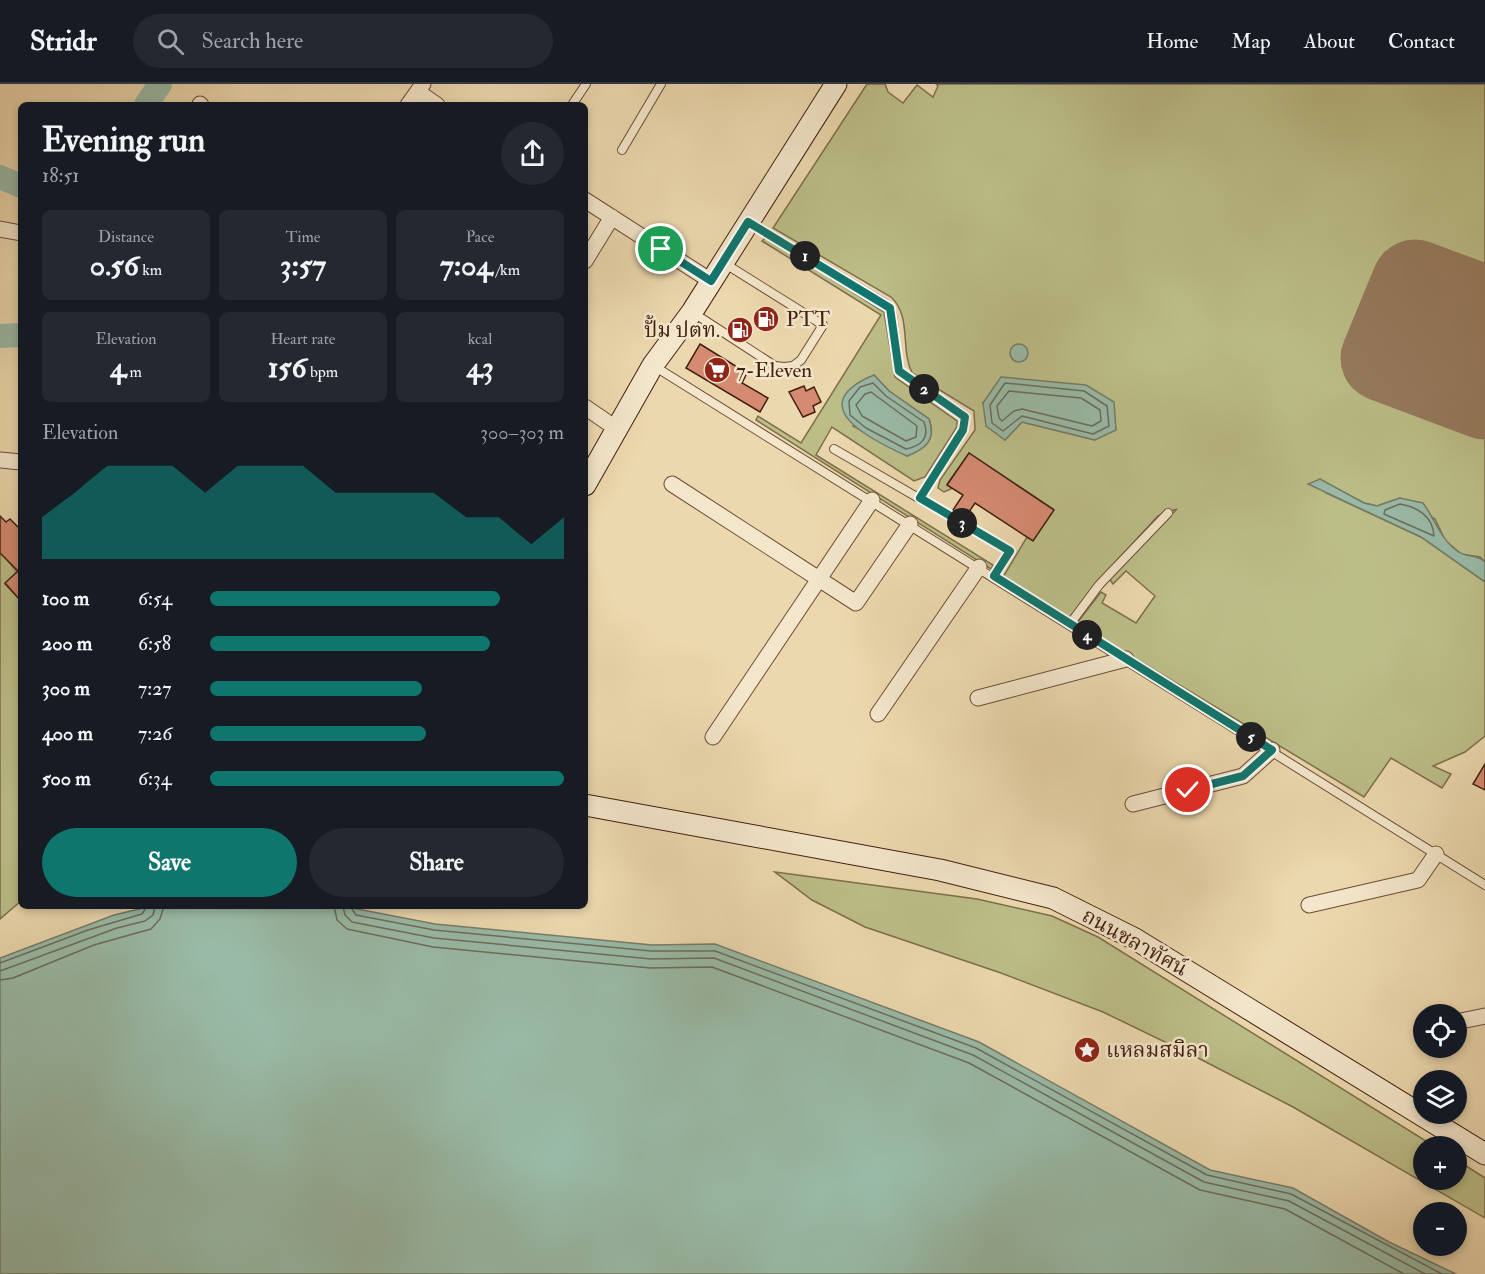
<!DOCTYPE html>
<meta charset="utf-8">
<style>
:root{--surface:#171b24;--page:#242831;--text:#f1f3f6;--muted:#9ea1a6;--line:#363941;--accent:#0f766e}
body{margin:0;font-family:"IM FELL Double Pica","Noto Serif Thai",serif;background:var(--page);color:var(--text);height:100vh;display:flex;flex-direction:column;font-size:22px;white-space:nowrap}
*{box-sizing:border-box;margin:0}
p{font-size:20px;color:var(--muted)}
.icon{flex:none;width:33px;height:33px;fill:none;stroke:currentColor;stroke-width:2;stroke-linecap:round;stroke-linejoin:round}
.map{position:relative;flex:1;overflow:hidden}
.side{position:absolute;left:18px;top:18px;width:570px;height:807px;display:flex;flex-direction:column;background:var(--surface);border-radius:9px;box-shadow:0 3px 9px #0003}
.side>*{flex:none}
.tools{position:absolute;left:1413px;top:920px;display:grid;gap:12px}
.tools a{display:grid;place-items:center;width:54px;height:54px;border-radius:50%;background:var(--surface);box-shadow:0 3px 9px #0003;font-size:30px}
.pin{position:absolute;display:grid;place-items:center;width:51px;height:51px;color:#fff;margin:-26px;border:3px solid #fff;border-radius:50%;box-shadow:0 2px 6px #0007}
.km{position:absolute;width:30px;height:30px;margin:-15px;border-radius:50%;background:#222;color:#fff;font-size:16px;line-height:30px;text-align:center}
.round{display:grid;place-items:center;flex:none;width:63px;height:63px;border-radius:32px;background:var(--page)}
.headline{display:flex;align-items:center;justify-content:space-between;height:102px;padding:0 24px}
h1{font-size:33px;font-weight:700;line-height:45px}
.metrics{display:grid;grid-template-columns:repeat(3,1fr);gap:9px;height:102px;padding:6px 24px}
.metrics div{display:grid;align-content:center;border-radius:9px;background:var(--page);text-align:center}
.metrics b{font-size:30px;font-weight:700}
.metrics small{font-size:16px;font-weight:400}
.metrics p{font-size:16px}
.chart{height:168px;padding:12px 24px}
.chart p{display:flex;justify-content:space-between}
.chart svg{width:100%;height:108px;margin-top:6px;fill:var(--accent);opacity:.7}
.action{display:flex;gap:12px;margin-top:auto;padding:12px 24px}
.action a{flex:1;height:69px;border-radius:36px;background:var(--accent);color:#fff;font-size:24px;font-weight:700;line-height:69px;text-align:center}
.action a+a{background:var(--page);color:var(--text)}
ul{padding:0 24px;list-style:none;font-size:20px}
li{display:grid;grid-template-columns:96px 72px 1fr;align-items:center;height:45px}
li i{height:15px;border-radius:8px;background:var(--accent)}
header{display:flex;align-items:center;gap:36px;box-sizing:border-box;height:84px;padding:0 30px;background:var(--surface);border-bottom:2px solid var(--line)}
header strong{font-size:28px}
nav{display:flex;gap:33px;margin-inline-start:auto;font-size:21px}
.search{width:420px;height:54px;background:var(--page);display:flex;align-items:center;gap:15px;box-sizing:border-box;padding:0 21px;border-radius:33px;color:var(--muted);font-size:22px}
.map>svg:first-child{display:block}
</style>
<header>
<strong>Stridr</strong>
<div class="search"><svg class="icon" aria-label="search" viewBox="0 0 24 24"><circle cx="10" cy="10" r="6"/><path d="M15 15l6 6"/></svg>Search here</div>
<nav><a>Home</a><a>Map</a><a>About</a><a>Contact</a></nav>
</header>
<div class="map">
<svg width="1485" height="1190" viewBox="0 0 1485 1190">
<rect width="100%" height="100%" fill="#ecd8ae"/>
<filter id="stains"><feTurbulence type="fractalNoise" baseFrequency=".00333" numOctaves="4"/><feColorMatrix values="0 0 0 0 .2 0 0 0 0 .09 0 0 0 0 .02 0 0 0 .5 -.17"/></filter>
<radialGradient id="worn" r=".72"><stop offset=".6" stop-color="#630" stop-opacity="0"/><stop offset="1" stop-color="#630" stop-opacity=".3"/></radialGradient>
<path fill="#bcbe88" stroke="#7e6e4c" stroke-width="1.5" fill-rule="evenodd" d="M 867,0 L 885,0 L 888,8 L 903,19 L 917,1 L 933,13 L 938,2 L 936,0 L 1485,0 L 1485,212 L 1412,186 L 1373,279 L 1485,321 L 1485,478 L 1480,473 L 1461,470 L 1445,456 L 1435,435 L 1400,414 L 1377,422 L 1364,419 L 1320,396 L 1326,409 L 1421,453 L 1485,498 L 1485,652 L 1465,668 L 1433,682 L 1451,690 L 1442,704 L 1391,674 L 1364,713 L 1077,539 L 1101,508 L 1106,511 L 1102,519 L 1136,539 L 1155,512 L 1126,487 L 1113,500 L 1109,494 L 1177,425 L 1158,432 L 1101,494 L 1069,535 L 1003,493 L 1027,453 L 1033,456 L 1053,425 L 969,369 L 947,400 L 953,404 L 944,408 L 938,404 L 940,396 L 975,346 L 974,327 L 912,289 C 900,264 912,233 891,213 L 773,144 ZM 983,319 L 1095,356 L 1022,338 L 1005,356 Z
M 766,153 L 884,228 L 895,293 L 957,337 L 957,343 L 925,393 L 914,397 L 832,343 L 816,371 L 993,481 L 991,485 L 756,336 L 758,332 L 801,359 L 881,231 L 762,157 ZM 874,291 L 889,307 L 929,335 C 937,357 925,363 907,372 L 853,342 Z
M 0,467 L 17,488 L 5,500 L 21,517 L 21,817 L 0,835 Z
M 775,788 L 977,815 L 1052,832 L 1098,853 L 1434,1062 L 1424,1062 L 1424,1095 L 1456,1095 L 1457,1076 L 1485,1094 L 1485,1134 L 1293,1023 L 1198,974 L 1103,928 L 1001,889 L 865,843 L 812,816 Z"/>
<path fill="#99baa7" stroke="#767c6a" stroke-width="1.5" d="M1010 269a9 9 0 1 1 18 0a9 9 0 1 1-18 0Z
M 874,291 L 889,307 L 929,335 C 936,356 926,365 907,372 C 869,355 802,321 874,291 Z
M 1001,293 L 1086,301 L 1114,318 L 1116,346 L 1095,356 L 1022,338 L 1005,356 L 986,342 L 983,319 Z
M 1320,395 L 1364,419 L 1377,422 L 1400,414 L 1423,419 C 1435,435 1441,457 1459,468 C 1468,474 1477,470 1485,478 L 1485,498 L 1421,453 L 1308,400 Z
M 152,822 L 342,822 L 435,840 L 652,861 L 715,860 L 979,958 L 1210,1086 L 1293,1104 L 1389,1158 L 1456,1190 L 0,1190 L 0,874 L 114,831 Z"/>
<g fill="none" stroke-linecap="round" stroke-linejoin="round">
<path stroke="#6d6c5b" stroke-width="1.5" d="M 873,299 L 886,312 L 924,338 C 930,354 921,362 906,365 L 866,344 L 850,331 L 849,317 L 860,303 Z
M 1005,299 L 1084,307 L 1107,322 L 1109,342 L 1093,350 L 1022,332 L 1003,347 L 992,339 L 990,321 Z
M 1009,307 L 1081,314 L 1100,326 L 1101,337 L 1092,342 L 1022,325 L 1014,327 L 1002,337 L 999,334 L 997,322 Z
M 871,308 L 917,342 L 916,353 L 906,357 L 862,332 L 856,321 L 865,310 Z
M 1400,420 C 1417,423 1433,432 1434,452 L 1384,430 L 1385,426 Z
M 334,822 L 337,836 L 347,845 L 433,863 L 650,884 L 712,883 L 969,979 L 1200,1106 L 1285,1125 L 1404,1190
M 343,822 L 345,831 L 352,838 L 434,854 L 651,875 L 714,874 L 973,971 L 1204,1098 L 1289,1117 L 1425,1190
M 350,822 L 356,831 L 434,846 L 651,867 L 715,867 L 976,964 L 1207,1091 L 1291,1110 L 1442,1190
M 0,879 L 88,846 L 142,830 L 147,822
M 0,887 L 117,844 L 145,837 L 153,831 L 155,822
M 0,896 L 13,894 L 94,861 L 151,845 L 160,835 L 164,822"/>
<path stroke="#99baa7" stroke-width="24" d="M 146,21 L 160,0
M 0,93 L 21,102
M 0,252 L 21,251"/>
<path stroke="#967b5e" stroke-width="87" d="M 1485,225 L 1415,199 L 1384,274 L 1485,312"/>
</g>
<path fill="#d58b72" stroke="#411e0f" stroke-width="1.5" d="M 700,260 L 747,289 L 742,299 L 768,314 L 760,328 L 686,284 Z
M 804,302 L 806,307 L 814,303 L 821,318 L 813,322 L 815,328 L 803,333 L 789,308 Z
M 969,369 L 1054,426 L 1033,457 L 975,419 L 965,434 L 953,426 L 963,411 L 947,401 Z
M 0,432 L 6,438 L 10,435 L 21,446 L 21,517 L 5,499 L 18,487 L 0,469 Z
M 1485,680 L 1485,706 L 1473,700 Z"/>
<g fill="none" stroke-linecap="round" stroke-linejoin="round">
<g stroke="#6c4c37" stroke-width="10">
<path id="service" d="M 572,21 L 586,0
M 622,66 L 661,0
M 750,139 L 886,220 L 892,230 L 899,287 L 965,332 L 963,347 L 920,414
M 692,228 L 775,282 L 784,283 L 793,282 L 801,276 L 823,241 L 724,179
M 654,282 L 1485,801
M 834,365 L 1010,467 L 994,492
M 1070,540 L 1099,501 L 1168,429"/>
</g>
<g stroke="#6c4c37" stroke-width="17">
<path id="minor" d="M 418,8 L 437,21
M 200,20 L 201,21
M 408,21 L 423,0
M 585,116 L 711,197
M 0,145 L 21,149
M 585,177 L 612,133
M 585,323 L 617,345
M 0,376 L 21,378
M 672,400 L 856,519 L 910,440
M 978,614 L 1126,575
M 878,630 L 979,483
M 713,653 L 872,416
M 1133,720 L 1243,692 L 1272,666
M 1309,821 L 1418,796 L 1436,770
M 1456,938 L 1485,932
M 1422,945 L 1424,945"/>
</g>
<g stroke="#411e0f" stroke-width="23">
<path id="secondary" d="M 585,401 L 653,281 L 692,228 L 836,0
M 585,721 L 940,786 L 1053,814 L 1135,855 L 1485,1070"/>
</g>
<use href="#service" stroke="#f3e6ca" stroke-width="8"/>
<use href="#minor" stroke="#f3e6ca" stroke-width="15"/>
<use href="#secondary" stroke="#f3e6ca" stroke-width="21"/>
</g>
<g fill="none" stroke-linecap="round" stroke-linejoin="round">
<g stroke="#fff" stroke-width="12">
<path id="route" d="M 661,165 L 711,197 L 748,138 L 890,224 L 899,287 L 965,333 L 963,346 L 920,414 L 1010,467 L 994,492 L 1272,666 L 1243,692 L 1188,706"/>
</g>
<use href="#route" stroke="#0f766e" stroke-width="8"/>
</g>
<defs>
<g id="fuel-disc" transform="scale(1.35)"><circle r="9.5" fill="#8f2418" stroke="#f3e6ca"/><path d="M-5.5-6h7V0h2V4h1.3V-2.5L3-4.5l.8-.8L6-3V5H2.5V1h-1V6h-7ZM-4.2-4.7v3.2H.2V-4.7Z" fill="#fff"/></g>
<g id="supermarket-disc" transform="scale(1.35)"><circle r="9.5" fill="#8f2418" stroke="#f3e6ca"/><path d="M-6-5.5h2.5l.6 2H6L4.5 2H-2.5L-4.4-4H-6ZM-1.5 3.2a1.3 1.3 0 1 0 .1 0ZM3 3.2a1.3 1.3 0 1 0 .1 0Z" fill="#fff"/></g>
<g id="sight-disc" transform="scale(1.35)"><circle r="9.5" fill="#8f2418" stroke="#f3e6ca"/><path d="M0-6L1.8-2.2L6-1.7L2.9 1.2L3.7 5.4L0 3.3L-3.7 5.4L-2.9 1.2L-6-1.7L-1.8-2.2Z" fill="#fff"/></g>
</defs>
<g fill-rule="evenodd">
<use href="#fuel-disc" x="766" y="235"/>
<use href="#fuel-disc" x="740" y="246"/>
<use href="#supermarket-disc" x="717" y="286"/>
<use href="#sight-disc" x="1087" y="966"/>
</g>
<g text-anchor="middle" stroke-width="5" stroke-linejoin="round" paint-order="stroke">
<g font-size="21" fill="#411e0f" stroke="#f3e6ca" text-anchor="start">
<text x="786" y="242">PTT</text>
<text x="720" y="253" text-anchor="end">ปั้ม ปตท.</text>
<text x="736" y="293">7-Eleven</text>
<text x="1106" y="973">แหลมสมิลา</text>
</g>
<g font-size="21" fill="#411e0f" stroke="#f3e6ca">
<text transform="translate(1135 858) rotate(29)" y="7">ถนนชลาทัศน์</text>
</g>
</g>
<rect width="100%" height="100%" filter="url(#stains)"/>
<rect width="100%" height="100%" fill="url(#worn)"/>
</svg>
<div class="tools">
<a><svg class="icon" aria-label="locate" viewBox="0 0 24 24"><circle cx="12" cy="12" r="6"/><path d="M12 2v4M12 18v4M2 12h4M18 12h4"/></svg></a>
<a><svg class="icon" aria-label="layers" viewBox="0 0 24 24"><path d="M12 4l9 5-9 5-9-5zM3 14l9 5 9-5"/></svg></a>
<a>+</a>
<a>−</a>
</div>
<div class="pin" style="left:661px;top:165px;background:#1e9e55"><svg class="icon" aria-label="arrive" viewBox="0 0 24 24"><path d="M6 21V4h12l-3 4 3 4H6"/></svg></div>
<div class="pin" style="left:1188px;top:706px;background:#d93025"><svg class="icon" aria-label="check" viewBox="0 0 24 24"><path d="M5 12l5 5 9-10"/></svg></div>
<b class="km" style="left:805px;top:172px">1</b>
<b class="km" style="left:924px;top:305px">2</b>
<b class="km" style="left:962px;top:439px">3</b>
<b class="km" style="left:1087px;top:551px">4</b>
<b class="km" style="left:1251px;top:653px">5</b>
<section class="side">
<div class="headline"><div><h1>Evening run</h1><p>18:51</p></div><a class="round"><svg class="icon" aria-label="share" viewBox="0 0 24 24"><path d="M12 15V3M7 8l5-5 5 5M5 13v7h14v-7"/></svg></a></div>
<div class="metrics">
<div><p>Distance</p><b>0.56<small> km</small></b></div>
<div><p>Time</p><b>3:57</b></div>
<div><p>Pace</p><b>7:04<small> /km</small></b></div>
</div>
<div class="metrics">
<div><p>Elevation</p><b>4<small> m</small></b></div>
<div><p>Heart rate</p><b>156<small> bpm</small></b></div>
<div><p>kcal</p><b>43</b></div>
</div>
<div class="chart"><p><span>Elevation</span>300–303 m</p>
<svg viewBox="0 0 160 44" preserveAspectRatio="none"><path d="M0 44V27L10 17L20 6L30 6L40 6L50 17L60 6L70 6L80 6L90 17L100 17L110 17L120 17L130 27L140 27L150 38L160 27V44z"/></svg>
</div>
<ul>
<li><b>100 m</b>6:54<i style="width:82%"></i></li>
<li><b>200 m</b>6:58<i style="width:79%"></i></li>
<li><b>300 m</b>7:27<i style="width:60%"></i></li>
<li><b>400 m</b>7:26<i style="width:61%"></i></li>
<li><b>500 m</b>6:34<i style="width:100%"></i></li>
</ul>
<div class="action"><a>Save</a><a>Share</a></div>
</section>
</div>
